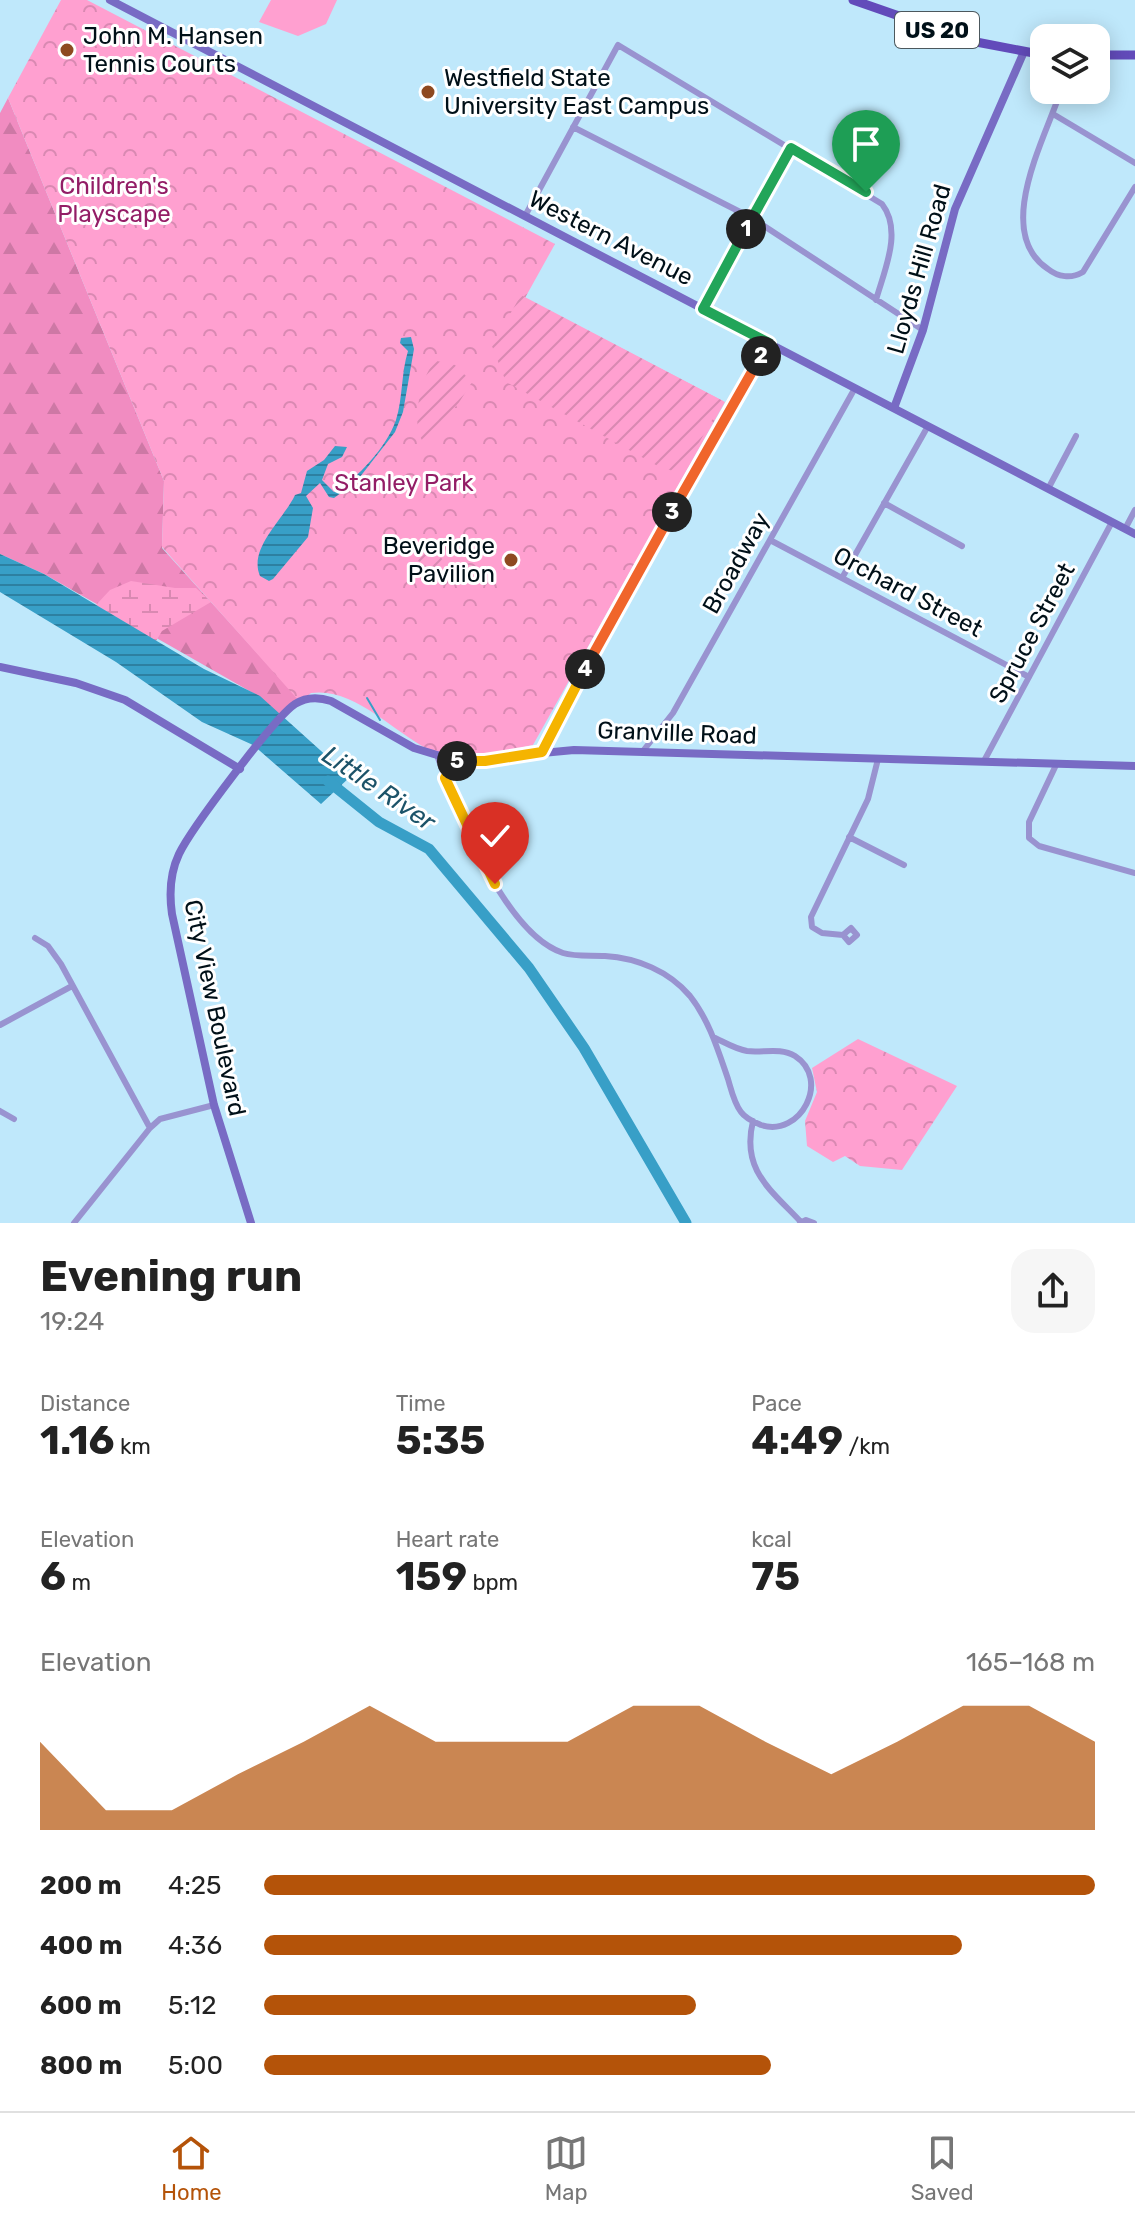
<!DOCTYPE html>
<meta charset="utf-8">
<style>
:root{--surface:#fff;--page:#f6f6f6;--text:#222;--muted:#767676;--line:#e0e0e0;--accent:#b45309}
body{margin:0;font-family:Rubik,sans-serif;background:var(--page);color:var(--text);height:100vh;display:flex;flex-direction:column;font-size:30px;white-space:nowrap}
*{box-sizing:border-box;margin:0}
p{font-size:26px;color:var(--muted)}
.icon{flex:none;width:44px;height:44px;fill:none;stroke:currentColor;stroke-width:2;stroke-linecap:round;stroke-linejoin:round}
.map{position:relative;height:1223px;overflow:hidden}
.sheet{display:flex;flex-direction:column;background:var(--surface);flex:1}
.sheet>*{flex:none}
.tools{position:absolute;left:1030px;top:24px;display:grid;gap:16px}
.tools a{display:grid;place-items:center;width:80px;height:80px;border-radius:16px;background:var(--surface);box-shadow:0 4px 20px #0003;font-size:40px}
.pin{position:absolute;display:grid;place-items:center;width:68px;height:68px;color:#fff;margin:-82px -34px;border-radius:50% 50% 50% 0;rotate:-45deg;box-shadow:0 0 8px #0007}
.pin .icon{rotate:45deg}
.km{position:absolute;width:40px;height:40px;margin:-20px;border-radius:50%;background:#222;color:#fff;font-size:22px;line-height:40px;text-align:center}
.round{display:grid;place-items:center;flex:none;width:84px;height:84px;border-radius:24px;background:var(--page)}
.summary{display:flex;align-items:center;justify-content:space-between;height:136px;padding:0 40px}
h1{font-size:44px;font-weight:700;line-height:60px}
.stats{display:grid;grid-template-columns:repeat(3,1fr);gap:12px;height:136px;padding:8px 40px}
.stats div{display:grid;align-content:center}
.stats b{font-size:40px;font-weight:700}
.stats small{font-size:22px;font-weight:400}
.stats p{font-size:22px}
.chart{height:224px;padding:16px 40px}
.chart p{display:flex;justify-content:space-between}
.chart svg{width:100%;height:144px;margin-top:8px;fill:var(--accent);opacity:.7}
ul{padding:0 40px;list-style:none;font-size:26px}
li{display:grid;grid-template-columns:128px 96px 1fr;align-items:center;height:60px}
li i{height:20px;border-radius:10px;background:var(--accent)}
.tabs{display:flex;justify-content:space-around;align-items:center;height:112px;border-top:2px solid var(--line);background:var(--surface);font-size:22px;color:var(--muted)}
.tabs a{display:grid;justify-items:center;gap:4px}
.tabs .selected{color:var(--accent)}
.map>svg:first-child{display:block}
</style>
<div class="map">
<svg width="1135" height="1223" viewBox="0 0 1135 1223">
<defs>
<pattern id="forest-firs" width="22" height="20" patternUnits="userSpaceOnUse" patternTransform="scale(2)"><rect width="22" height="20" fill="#f18cc1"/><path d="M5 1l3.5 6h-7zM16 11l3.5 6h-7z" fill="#cd78a5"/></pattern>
<pattern id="wetland-marsh" width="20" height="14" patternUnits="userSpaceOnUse" patternTransform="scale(2)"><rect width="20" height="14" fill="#ffa0d0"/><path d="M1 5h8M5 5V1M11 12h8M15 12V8" fill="none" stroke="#d989b2"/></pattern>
<pattern id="park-crowns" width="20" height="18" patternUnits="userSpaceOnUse" patternTransform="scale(2)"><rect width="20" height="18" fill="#ffa0d0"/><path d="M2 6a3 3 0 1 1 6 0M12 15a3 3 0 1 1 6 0" fill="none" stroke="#d989b2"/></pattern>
<pattern id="garden-furrows" width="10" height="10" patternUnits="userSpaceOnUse" patternTransform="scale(2)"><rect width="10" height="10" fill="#ffa0d0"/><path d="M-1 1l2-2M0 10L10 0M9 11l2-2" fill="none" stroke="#d989b2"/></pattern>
<pattern id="water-rules" width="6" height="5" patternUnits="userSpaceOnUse" patternTransform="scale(2)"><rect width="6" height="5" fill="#389fc7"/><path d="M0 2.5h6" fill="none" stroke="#2d80a1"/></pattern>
</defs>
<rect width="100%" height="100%" fill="#bfe8fb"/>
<path fill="#ffa0d0" d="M 271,0 L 337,0 L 326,24 L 298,36 L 259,22 Z"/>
<path fill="url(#forest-firs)" d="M 8,98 L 164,481 L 162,548 L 298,698 L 278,716 L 258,696 L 44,574 L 0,554 L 0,113 Z"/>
<path fill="url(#wetland-marsh)" d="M 131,581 L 175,588 L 196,588 L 211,602 L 162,631 L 156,641 L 96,605 L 110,590 Z"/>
<path fill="url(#park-crowns)" d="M 61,0 L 87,0 L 555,244 L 525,298 L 725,402 L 533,745 C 501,752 459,765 428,749 C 392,731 354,687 311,693 L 300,702 L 162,547 L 164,481 L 8,98 Z
M 858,1039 L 957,1086 L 902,1170 L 860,1166 L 845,1156 L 833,1162 L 807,1146 L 805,1121 L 817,1092 L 812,1068 Z"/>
<path fill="url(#garden-furrows)" d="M 521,295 L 723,401 L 681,474 L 656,465 L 506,382 L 492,346 Z
M 437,361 L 455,365 L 472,382 L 458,404 L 423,441 C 410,428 421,370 437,361 Z
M 416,543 L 461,570 L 453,583 L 409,555 Z"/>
<path fill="url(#water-rules)" d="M 411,337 L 414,349 L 403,412 L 395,432 L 356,482 L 334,498 L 329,497 L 320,483 L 306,496 L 313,508 L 308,537 L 273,579 L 269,581 L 260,576 C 248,548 284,519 295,495 L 301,493 L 307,471 L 324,460 L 335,446 L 347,447 L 342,457 L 328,464 L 322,480 L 334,492 C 357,479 387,447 396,420 C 403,398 401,373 408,351 L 400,343 L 401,338 Z
M 0,554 L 44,574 L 204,669 L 260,696 L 350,777 L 321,804 L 253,745 L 202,722 L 116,662 L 0,592 Z"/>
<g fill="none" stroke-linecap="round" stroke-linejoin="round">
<path stroke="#389fc7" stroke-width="2" d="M 367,698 L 380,720"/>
<path stroke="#389fc7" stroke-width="11" d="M 328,781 L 379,822 L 429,849 L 529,968 L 584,1048 L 686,1223"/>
<path stroke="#9993d0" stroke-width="6" d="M 1061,90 C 1046,137 992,232 1048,269 C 1058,277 1071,279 1083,272 L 1135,187
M 1053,114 L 1135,163
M 573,127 L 752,218 L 923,330
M 525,216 L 618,45 L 882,204 C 903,231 884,271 876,300
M 703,309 L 791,148
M 1048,489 L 1076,436
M 884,503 L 962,546
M 1125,529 L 1135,510
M 770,540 L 1029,677
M 842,578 L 928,426
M 643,751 L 673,713 L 855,388
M 542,752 L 569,697 L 769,343
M 438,758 C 457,811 505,934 563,953 C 576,957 591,955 605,956 C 637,958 669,971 690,996 C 709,1020 718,1050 728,1079 C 731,1089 734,1103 741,1112 C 746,1119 754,1122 761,1125 C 801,1138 831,1079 795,1056 C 780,1047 763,1053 747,1051 C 735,1049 724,1042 713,1037
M 984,761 L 1112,522
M 1057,763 L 1029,822 L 1029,838 L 1039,846 L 1135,873
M 445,778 L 454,761
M 849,837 L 904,865
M 843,935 L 849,942 L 857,935 L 851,928 L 843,935 L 822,933 L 812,927 L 811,917 L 868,799 L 878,759
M 35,938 L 48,946 L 61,964 L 150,1128
M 0,1025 L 72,986
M 0,1111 L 14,1119
M 753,1121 C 741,1170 770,1189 801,1222
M 74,1223 L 150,1128 L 160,1119 L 214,1105
M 800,1223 L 806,1220 L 814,1223"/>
<path stroke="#786bc4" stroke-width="8" d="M 110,0 L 1135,534
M 894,408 L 923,330 L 955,209 L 1023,54
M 0,667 L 76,683 L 125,700 L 240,769
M 251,1223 L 214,1105 L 172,914 C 169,893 170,873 179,854 C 191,829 274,718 295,704 C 306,697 319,697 331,701 L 414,748 L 457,761 L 574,750 L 1135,766"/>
<path stroke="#624bba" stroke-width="9" d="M 853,0 L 971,41 L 1044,55
M 1096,55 L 1135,55"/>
</g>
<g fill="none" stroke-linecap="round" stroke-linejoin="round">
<g stroke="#fff" stroke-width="16">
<path id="split-1" d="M 746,229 L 791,148 L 866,192"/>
</g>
<g stroke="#fff" stroke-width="16">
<path id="split-2" d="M 746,229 L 703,309 L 769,343 L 761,356"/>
</g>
<g stroke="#fff" stroke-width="16">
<path id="split-3" d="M 672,512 L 761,356"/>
</g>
<g stroke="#fff" stroke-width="16">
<path id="split-4" d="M 585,669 L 672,512"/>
</g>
<g stroke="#fff" stroke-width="16">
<path id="split-5" d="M 457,761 L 485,761 L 542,752 L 585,669"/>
</g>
<g stroke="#fff" stroke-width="16">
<path id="split-6" d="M 457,761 L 445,778 L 495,884"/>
</g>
<use href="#split-1" stroke="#22a559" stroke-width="10"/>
<use href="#split-2" stroke="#22a559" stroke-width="10"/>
<use href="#split-3" stroke="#f0652b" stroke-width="10"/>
<use href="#split-4" stroke="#f0652b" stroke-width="10"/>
<use href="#split-5" stroke="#f5b400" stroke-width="10"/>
<use href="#split-6" stroke="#f5b400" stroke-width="10"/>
</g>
<g fill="#8e4920" stroke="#fff" stroke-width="3">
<circle cx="67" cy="50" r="8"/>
<circle cx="428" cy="92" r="8"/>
<circle cx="511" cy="560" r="8"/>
</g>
<g text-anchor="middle" stroke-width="6" stroke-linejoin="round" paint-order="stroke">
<rect fill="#fff" stroke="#4c585d" stroke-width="2" x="895" y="12" width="84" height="36" rx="6"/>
<g font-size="22" font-weight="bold" fill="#001018">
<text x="937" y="38">US 20</text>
</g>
<g font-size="24" fill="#001018" stroke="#fff" text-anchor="start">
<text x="83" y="44">John M. Hansen<tspan x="83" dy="28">Tennis Courts</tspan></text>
<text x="444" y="86">Westfield State<tspan x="444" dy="28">University East Campus</tspan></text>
<text x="495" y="554" text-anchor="end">Beveridge<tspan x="495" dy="28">Pavilion</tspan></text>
</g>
<g font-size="24" fill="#931d66" stroke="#fff">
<text x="114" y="194">Children's<tspan x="114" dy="28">Playscape</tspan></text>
<text x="404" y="491">Stanley Park</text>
</g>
<g font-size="24" fill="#001018" stroke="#fff">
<text transform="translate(611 238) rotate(27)" y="8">Western Avenue</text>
<text transform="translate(919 269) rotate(-74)" y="8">Lloyds Hill Road</text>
<text transform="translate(736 563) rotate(-61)" y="8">Broadway</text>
<text transform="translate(908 592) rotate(28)" y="8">Orchard Street</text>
<text transform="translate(1032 633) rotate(-62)" y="8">Spruce Street</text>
<text transform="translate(677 733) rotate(2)" y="8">Granville Road</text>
<text transform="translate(215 1008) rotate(78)" y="8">City View Boulevard</text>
</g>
<g font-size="26" font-style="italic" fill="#1c5369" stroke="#fff">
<text transform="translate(379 788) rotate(34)" y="9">Little River</text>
</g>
</g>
</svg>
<div class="tools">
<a><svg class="icon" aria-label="layers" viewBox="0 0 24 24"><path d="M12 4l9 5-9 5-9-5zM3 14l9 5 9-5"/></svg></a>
</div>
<div class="pin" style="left:866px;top:192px;background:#1e9e55"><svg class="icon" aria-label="arrive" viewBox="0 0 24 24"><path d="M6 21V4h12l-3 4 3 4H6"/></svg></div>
<div class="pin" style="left:495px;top:884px;background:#d93025"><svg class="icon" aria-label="check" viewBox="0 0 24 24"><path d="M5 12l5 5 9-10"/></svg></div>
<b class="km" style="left:746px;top:229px">1</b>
<b class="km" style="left:761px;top:356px">2</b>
<b class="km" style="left:672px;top:512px">3</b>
<b class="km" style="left:585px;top:669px">4</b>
<b class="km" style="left:457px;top:761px">5</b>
</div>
<section class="sheet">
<div class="summary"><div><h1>Evening run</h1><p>19:24</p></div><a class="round"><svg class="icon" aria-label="share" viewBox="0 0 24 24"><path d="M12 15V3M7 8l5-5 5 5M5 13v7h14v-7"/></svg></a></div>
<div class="stats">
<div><p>Distance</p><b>1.16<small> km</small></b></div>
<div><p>Time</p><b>5:35</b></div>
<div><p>Pace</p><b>4:49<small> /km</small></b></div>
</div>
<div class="stats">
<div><p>Elevation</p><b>6<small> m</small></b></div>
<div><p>Heart rate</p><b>159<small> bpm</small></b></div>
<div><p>kcal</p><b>75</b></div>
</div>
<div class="chart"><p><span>Elevation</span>165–168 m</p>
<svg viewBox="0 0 160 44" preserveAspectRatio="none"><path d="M0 44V17L10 38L20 38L30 27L40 17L50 6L60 17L70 17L80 17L90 6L100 6L110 17L120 27L130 17L140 6L150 6L160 17V44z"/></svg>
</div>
<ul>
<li><b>200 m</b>4:25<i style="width:100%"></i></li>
<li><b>400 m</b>4:36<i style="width:84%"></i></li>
<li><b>600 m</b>5:12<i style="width:52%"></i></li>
<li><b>800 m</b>5:00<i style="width:61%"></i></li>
</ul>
</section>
<nav class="tabs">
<a class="selected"><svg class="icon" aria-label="home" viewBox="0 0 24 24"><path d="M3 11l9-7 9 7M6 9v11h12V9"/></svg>Home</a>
<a><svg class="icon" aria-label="map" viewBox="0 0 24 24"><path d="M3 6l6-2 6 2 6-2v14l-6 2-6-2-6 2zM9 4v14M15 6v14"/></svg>Map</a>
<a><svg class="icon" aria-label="saved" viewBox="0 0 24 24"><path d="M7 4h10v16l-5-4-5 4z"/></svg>Saved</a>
</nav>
